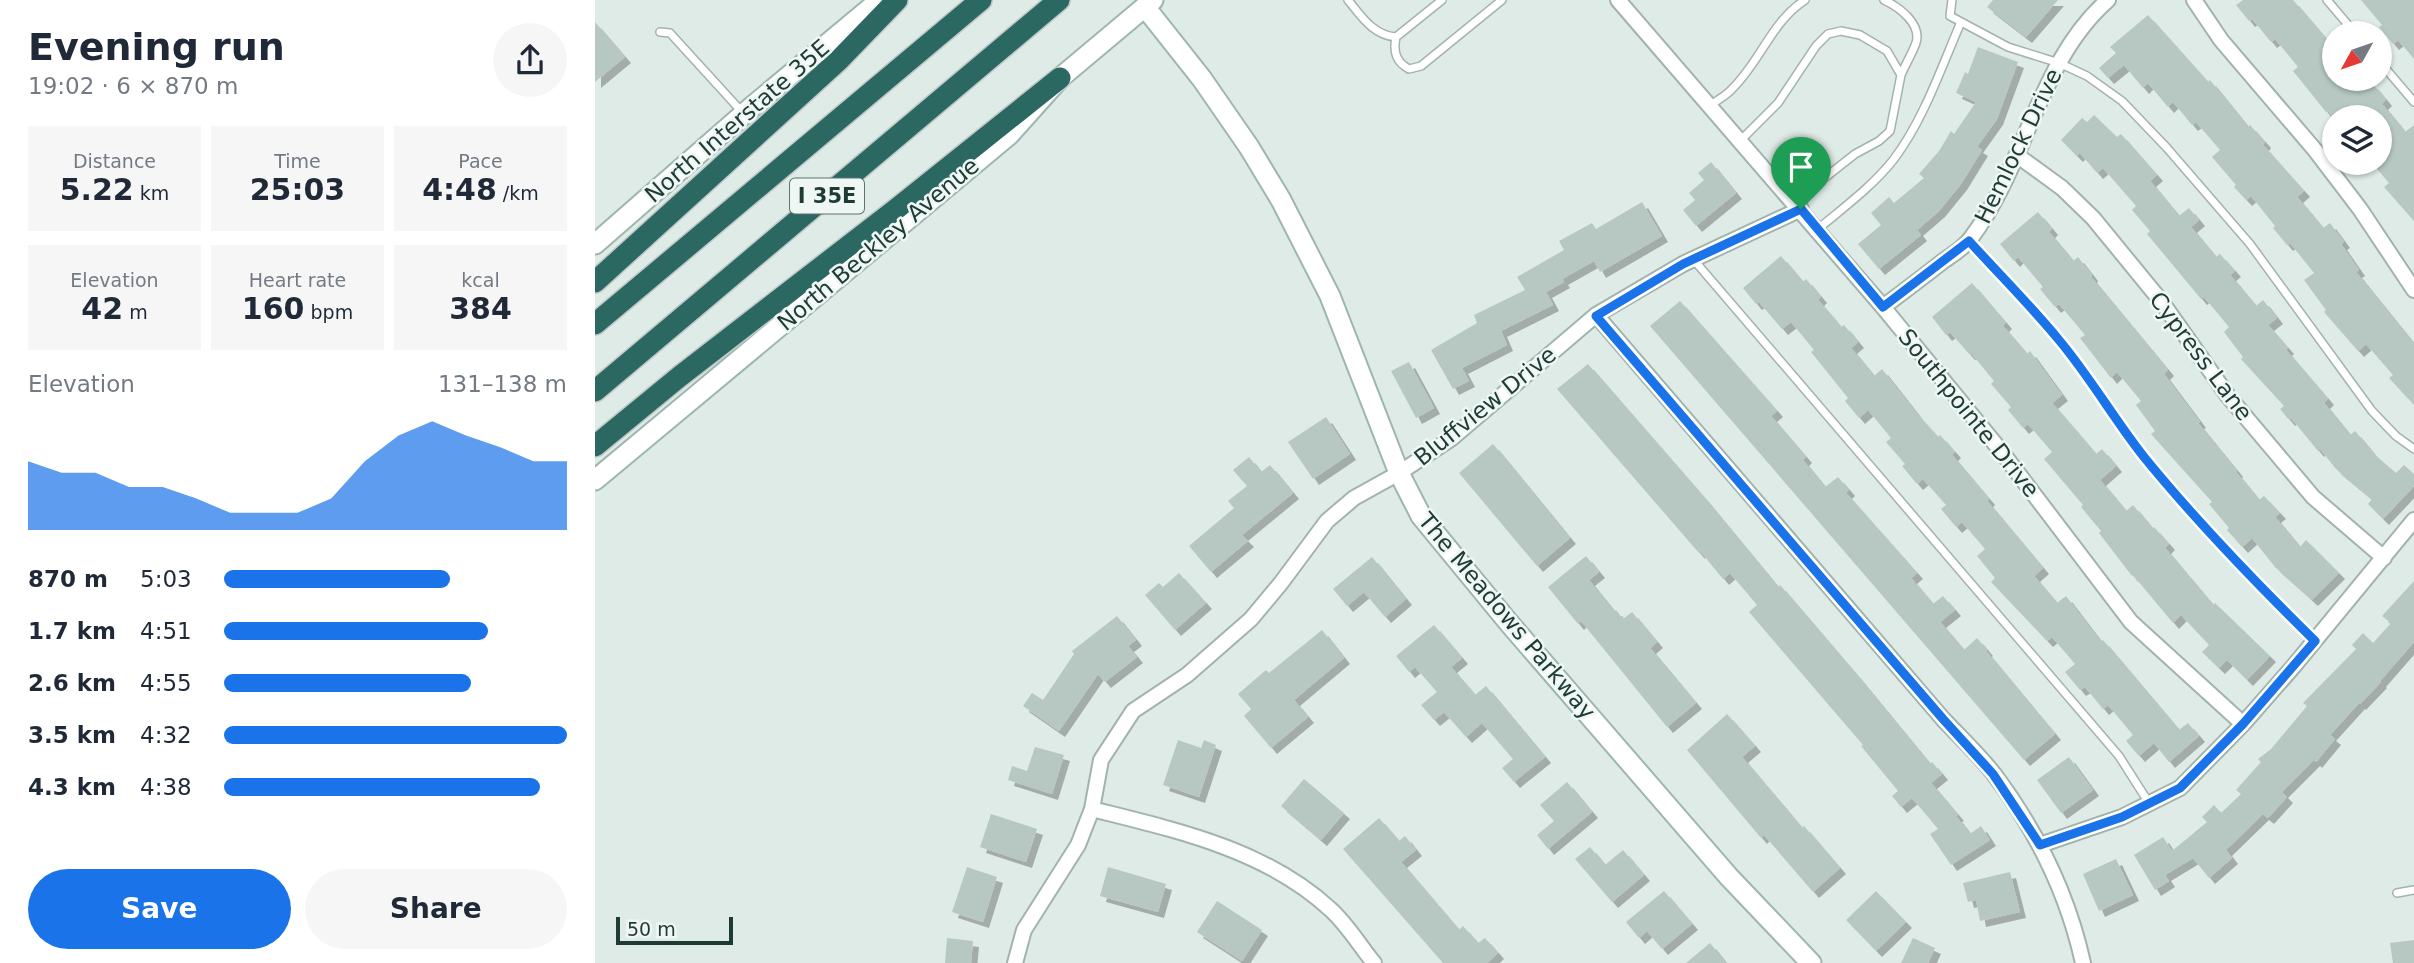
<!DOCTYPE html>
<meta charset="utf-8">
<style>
:root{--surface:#fff;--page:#f6f6f7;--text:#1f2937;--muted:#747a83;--accent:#1a73e8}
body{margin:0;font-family:"DejaVu Sans",sans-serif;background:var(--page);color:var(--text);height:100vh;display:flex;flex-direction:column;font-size:26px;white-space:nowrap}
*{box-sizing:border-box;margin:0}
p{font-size:23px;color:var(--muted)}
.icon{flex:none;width:38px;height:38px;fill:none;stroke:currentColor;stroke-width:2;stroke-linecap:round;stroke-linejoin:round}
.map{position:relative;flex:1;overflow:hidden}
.drawer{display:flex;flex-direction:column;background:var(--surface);width:595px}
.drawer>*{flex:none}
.needle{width:46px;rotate:230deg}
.buttons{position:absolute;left:1727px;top:21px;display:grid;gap:14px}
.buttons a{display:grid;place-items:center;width:70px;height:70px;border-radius:50%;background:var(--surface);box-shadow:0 2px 5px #0004;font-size:35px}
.scale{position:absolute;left:21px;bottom:18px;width:117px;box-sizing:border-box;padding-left:7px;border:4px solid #1f3b36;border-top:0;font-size:19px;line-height:24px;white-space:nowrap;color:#1f3b36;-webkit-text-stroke:5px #eff7f4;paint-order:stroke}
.pin{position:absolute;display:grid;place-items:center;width:60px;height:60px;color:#fff;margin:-72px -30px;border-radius:50% 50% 50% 0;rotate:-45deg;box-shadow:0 0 7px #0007}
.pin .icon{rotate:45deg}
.round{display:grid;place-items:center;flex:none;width:74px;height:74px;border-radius:37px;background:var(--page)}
.overview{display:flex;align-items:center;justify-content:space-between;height:119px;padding:0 28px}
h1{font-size:38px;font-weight:600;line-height:52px}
.metrics{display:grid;grid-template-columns:repeat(3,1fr);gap:10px;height:119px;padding:7px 28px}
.metrics div{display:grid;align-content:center;border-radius:0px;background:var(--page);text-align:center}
.metrics b{font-size:30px;font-weight:600}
.metrics small{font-size:19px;font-weight:400}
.metrics p{font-size:19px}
.chart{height:196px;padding:14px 28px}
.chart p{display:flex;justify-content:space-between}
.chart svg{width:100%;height:126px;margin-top:7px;fill:var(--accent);opacity:.7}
.cta{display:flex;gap:14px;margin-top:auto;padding:14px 28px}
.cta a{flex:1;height:80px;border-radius:42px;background:var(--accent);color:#fff;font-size:28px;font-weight:600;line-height:80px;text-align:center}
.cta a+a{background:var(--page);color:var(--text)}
ul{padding:0 28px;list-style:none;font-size:23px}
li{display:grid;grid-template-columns:112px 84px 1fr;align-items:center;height:52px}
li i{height:18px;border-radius:9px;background:var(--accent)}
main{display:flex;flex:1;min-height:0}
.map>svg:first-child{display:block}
</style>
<main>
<section class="drawer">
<div class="overview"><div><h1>Evening run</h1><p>19:02 · 6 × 870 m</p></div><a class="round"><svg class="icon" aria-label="share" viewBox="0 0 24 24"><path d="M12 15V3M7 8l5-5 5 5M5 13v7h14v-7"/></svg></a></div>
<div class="metrics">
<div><p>Distance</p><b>5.22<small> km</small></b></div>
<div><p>Time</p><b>25:03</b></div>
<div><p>Pace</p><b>4:48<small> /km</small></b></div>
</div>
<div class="metrics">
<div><p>Elevation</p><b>42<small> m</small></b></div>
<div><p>Heart rate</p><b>160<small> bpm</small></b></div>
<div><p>kcal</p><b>384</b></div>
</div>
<div class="chart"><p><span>Elevation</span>131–138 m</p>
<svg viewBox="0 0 160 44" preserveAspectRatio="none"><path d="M0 44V20L10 24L20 24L30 29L40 29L50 33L60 38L70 38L80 38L90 33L100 20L110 11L120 6L130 11L140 15L150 20L160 20V44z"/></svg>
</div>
<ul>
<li><b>870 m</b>5:03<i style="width:66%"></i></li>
<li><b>1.7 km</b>4:51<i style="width:77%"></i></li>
<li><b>2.6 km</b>4:55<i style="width:72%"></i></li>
<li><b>3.5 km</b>4:32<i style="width:100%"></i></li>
<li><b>4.3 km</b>4:38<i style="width:92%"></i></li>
</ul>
<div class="cta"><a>Save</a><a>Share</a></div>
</section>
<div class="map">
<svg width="1819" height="963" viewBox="0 0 1819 963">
<defs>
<filter id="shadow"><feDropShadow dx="6" dy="6" stdDeviation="0" flood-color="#0004"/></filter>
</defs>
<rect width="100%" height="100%" fill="#dfebe7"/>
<path fill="#b7c8c3" filter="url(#shadow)" d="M 1398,0 L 1463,0 L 1431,37 L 1392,7 Z
M 1648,0 L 1698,0 L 1734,42 L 1740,37 L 1740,79 L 1767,79 L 1773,86 L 1777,83 L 1791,100 L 1787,104 L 1810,132 L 1819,125 L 1819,221 L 1789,187 L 1794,183 L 1777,163 L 1785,163 L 1785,117 L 1738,117 L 1733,111 L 1731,112 L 1698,71 L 1703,67 L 1680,39 L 1676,42 L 1657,19 L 1654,21 L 1641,5 Z
M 1766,0 L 1819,0 L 1819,59 L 1803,40 L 1798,44 L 1784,27 L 1787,25 Z
M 1553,15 L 1613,82 L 1615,80 L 1653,127 L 1655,125 L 1670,142 L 1668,145 L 1709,191 L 1702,197 L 1728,228 L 1735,223 L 1749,242 L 1746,244 L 1764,270 L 1761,272 L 1819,344 L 1819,405 L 1794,378 L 1798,375 L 1771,344 L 1763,351 L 1729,312 L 1731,310 L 1709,280 L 1719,273 L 1695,243 L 1692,245 L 1678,228 L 1680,226 L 1656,196 L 1651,200 L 1639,187 L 1641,185 L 1617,157 L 1625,150 L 1601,122 L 1597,125 L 1578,102 L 1573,107 L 1553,83 L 1548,88 L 1529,65 L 1513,78 L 1504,68 L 1521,53 L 1515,47 Z
M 0,22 L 30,57 L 0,82 Z
M 1383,47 L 1423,62 L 1402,119 L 1382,147 L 1387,150 L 1366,184 L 1344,211 L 1322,230 L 1326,235 L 1284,269 L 1263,244 L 1286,225 L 1276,213 L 1294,197 L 1299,203 L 1329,178 L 1324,174 L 1344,151 L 1356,131 L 1359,134 L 1381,102 L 1361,93 L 1370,72 L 1373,74 Z
M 1499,115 L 1522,137 L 1526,134 L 1547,158 L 1562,175 L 1555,181 L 1584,216 L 1594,208 L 1604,220 L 1596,227 L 1621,257 L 1625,254 L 1640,271 L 1635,275 L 1661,306 L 1668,300 L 1682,318 L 1673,325 L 1693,348 L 1691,350 L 1733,399 L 1729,403 L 1755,435 L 1760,431 L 1779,454 L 1801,473 L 1809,465 L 1819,474 L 1819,486 L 1788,519 L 1773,504 L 1777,499 L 1741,469 L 1725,449 L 1723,451 L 1696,418 L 1694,420 L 1685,409 L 1689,406 L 1646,359 L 1648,357 L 1629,332 L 1634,327 L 1609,297 L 1606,299 L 1552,234 L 1555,231 L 1537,210 L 1541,206 L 1508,168 L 1502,173 L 1485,153 L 1482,156 L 1466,140 L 1487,118 L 1492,122 Z
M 1116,162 L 1141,193 L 1101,226 L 1088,210 L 1100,200 L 1094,193 L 1109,180 L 1103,173 Z
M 1047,202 L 1067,236 L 1005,272 L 999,261 L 967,279 L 969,282 L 951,292 L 958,305 L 906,331 L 912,345 L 867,368 L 874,381 L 858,389 L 836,350 L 882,323 L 879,315 L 930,290 L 922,277 L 969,250 L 964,241 L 997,223 L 1001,229 Z
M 1443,212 L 1457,229 L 1454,232 L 1478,261 L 1483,257 L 1497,275 L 1496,277 L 1573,370 L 1569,374 L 1605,422 L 1603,423 L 1642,471 L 1641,472 L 1664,500 L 1669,496 L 1685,513 L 1680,517 L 1705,547 L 1711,540 L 1744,573 L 1717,600 L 1680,567 L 1657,538 L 1647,547 L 1632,530 L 1634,528 L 1614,504 L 1617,502 L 1556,434 L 1560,431 L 1541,405 L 1546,401 L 1522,372 L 1516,378 L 1485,338 L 1490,335 L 1464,304 L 1460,307 L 1445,289 L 1448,287 L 1423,257 L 1419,261 L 1405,244 Z
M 1186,256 L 1208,282 L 1211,279 L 1226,297 L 1223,300 L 1246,327 L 1249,325 L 1263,342 L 1256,348 L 1279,376 L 1287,369 L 1323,415 L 1343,437 L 1345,435 L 1360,452 L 1357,455 L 1394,499 L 1392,501 L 1448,568 L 1439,576 L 1462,603 L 1471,596 L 1506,642 L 1508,640 L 1584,730 L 1593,723 L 1604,736 L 1574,762 L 1559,743 L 1544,756 L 1531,741 L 1538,735 L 1513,705 L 1508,709 L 1490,687 L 1485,690 L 1470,672 L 1480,664 L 1457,637 L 1452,641 L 1396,582 L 1400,578 L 1382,556 L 1390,549 L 1367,522 L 1361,527 L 1346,509 L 1351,505 L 1328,479 L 1322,484 L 1307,466 L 1310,464 L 1291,442 L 1296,438 L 1273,410 L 1264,418 L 1250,401 L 1253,398 L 1216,352 L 1219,350 L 1196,322 L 1187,329 L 1164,302 L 1161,304 L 1148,288 Z
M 1377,283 L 1411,323 L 1408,326 L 1432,354 L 1435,351 L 1467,395 L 1457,403 L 1501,454 L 1507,449 L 1521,466 L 1505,480 L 1531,511 L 1538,505 L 1557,528 L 1559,527 L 1574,544 L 1570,548 L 1618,605 L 1620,603 L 1675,656 L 1652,680 L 1632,660 L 1624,668 L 1607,652 L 1614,645 L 1586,615 L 1578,623 L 1538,575 L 1537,576 L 1504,533 L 1506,531 L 1486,507 L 1488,505 L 1449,459 L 1457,452 L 1433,424 L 1428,428 L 1413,410 L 1416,407 L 1396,384 L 1399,381 L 1376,353 L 1374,354 L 1355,332 L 1351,335 L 1337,317 Z
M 1085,301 L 1182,411 L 1176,416 L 1211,457 L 1208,460 L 1230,487 L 1243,477 L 1254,490 L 1251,493 L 1322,573 L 1316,578 L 1338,604 L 1348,596 L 1360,610 L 1345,622 L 1369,650 L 1382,638 L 1392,650 L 1391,651 L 1460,734 L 1429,760 L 1055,326 Z
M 814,362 L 839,408 L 821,418 L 796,371 Z
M 993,364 L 1107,495 L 1183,587 L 1185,585 L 1261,674 L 1335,764 L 1337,762 L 1347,774 L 1336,783 L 1363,815 L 1361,816 L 1375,834 L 1386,826 L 1395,840 L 1356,865 L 1335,834 L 1343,829 L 1317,798 L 1306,807 L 1297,796 L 1303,791 L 1266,746 L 1268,745 L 1154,612 L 1162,605 L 1135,573 L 1128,579 L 1105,551 L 1104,553 L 962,389 Z
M 731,417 L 755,454 L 718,479 L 693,442 Z
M 898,444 L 975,538 L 942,566 L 864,473 Z
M 654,457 L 666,472 L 675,465 L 698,493 L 647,535 L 653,541 L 616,572 L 594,546 L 639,508 L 633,501 L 652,486 L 638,470 Z
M 991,556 L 1004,572 L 994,580 L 1019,611 L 1021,610 L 1028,619 L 1037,612 L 1062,642 L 1055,648 L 1101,703 L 1072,727 L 986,621 L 983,624 L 953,587 Z
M 777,557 L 811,599 L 790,617 L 769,592 L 752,606 L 738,589 Z
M 584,573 L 611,603 L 580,630 L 550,595 L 564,583 L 568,587 Z
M 1819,581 L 1819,642 L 1785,681 L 1786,682 L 1765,704 L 1764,703 L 1735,735 L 1740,739 L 1721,762 L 1719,760 L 1687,792 L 1692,797 L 1673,818 L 1668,814 L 1631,850 L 1637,858 L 1614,878 L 1598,858 L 1570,875 L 1574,881 L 1560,890 L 1539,855 L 1568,837 L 1577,851 L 1612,822 L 1607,817 L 1619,805 L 1626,813 L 1646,794 L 1641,790 L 1666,762 L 1663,759 L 1676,749 L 1712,706 L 1708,703 L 1761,649 L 1757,645 L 1768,633 L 1778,643 L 1796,623 L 1787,616 Z
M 522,616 L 541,640 L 533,646 L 542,657 L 510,682 L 503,674 L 464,731 L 428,706 L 437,693 L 448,700 L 479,654 L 477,651 Z
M 839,625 L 867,658 L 856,667 L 880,695 L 891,686 L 950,757 L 919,782 L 907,768 L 918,759 L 887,723 L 871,737 L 849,712 L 839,720 L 826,705 L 842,692 L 820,667 L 814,672 L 801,656 Z
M 727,630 L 749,658 L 699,700 L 713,717 L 676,748 L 649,716 L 656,709 L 643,694 L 671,670 L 674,673 Z
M 1132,714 L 1160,746 L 1147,757 L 1207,828 L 1209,826 L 1245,868 L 1218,892 L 1169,835 L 1166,838 L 1092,750 Z
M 583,740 L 606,748 L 609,740 L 621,745 L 604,797 L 568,785 Z
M 440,747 L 469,755 L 457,794 L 413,780 L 417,766 L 432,771 Z
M 1474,757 L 1498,790 L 1466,813 L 1442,780 Z
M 709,779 L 749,813 L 726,840 L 686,806 Z
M 972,782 L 997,812 L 953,849 L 942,835 L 959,821 L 945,805 Z
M 396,814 L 442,829 L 431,862 L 385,847 Z
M 784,818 L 804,841 L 810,836 L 821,850 L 806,862 L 864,930 L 868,926 L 883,943 L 890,938 L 903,953 L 892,963 L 848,963 L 748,849 Z
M 995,847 L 1010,865 L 1028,850 L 1049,875 L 1017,902 L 980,859 Z
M 1521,859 L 1538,895 L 1504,911 L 1488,874 Z
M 372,867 L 402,877 L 388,922 L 357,912 Z
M 513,867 L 571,884 L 563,912 L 505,896 Z
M 1415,872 L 1425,912 L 1385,921 L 1381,900 L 1373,902 L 1368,883 Z
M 1069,891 L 1097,924 L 1067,949 L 1052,931 L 1044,938 L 1031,922 Z
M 1281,891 L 1311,922 L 1281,951 L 1251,920 Z
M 622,901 L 667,930 L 647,961 L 602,932 Z
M 352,938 L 378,941 L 376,963 L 350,963 Z
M 1318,938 L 1340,948 L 1333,963 L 1306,963 Z
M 1819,940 L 1819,963 L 1798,963 L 1795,943 Z
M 1115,943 L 1131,963 L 1091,963 Z"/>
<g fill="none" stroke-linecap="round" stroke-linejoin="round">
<g stroke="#a2b3ae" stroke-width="10">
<path id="lane" d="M 753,0 C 767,17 778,35 801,37 L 847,0
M 1289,0 C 1304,7 1327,24 1321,43 C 1317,54 1310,65 1306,75
M 1357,0 L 1355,16 L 1413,47 L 1464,63 L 1492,76 L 1527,101 L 1572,148 L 1655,244 L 1777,411 L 1801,436 L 1819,449
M 1732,0 L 1760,33
M 65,32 L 75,33 L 148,113
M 801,37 C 798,52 801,62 814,69 L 826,66 L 907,0
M 1785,62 L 1819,102
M 1115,106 C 1122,100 1131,96 1137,89 C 1165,62 1177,21 1210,0
M 1145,141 L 1183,103 L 1221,46 L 1233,34 L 1246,31 L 1265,35 L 1292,51 L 1306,75 L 1295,131 L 1284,141 L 1260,154 L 1199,202
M 1223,229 C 1248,208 1278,186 1299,159 C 1329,119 1346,68 1366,22
M 1374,241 C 1404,274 1436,306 1464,340 C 1495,377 1519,419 1549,457 C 1602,522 1660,582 1720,641
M 1098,259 L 1524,756 L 1554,803
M 1802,893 L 1819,890"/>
</g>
<g stroke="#a2b3ae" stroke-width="18">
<path id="street" d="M 1023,0 L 1288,307 L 1406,451 L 1536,622 L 1648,724
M 1599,0 L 1626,40 L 1720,150 L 1765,209 L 1819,290
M 1423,156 L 1467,188 L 1498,218 L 1566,301 L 1633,396 L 1718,497 L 1789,558
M 1288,307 C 1308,292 1328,277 1347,262 C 1357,255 1369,248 1376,238 C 1431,165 1444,60 1513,0
M 1001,315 L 1348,719 C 1365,737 1384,755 1399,774 C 1441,830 1473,895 1488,963
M 497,809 C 580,830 670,849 735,909 C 752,924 765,946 779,963
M 1445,845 L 1527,817 L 1585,788 L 1648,724 L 1698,667 L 1819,520
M 420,963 L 429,930 L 483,845 L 497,809 L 506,760 L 538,711 L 592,675 L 656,619 L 686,583 L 732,521 L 759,498 L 804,473 L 857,438 L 1001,315 L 1088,264 L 1206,209"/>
</g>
<g stroke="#9db7b0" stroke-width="23">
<path id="secondary" d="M 550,7 L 607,79 L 654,147 L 686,200 L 735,296 L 804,473 L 826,516 L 914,623 L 1134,877 L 1216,963
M 0,244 L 159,105 L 285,0
M 0,480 L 414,135 L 465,78 L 558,0"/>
</g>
<g stroke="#c0c8c7" stroke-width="24">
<path id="highway" d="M 0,282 L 244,60 L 302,0
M 0,324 L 386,0
M 0,391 L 464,0
M 0,446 L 84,377 L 300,210 L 465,78"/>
</g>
<use href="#lane" stroke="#fff" stroke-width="7"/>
<use href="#street" stroke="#fff" stroke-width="14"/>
<use href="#secondary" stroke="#fff" stroke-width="19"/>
<use href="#highway" stroke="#2a6861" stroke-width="21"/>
</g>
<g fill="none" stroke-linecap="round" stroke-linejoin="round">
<g stroke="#fff" stroke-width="14">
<path id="route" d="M 1206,209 L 1288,307 L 1374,241 C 1404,274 1436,306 1464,340 C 1495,377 1519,419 1549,457 C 1602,522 1660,582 1720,641 L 1648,724 L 1585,788 L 1527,817 L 1445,845 L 1398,774 L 1348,719 L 1001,316 L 1088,264 Z"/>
</g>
<use href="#route" stroke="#1a73e8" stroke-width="9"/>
</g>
<g text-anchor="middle" stroke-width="5" stroke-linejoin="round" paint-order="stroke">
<rect fill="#eff7f4" stroke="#5d736f" stroke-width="2" x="195" y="178.5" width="74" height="35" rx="5"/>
<g font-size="21" font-weight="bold" fill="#1f3b36">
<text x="232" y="203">I 35E</text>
</g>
<g font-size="23" fill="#1f3b36" stroke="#eff7f4">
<text transform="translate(142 121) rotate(-41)" y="8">North Interstate 35E</text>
<text transform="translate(1423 146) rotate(-64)" y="8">Hemlock Drive</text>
<text transform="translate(283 244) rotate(-40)" y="8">North Beckley Avenue</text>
<text transform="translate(1606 356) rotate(53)" y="8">Cypress Lane</text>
<text transform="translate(890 406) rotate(-39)" y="8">Bluffview Drive</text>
<text transform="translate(1374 413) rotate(51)" y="8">Southpointe Drive</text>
<text transform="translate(912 616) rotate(50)" y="8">The Meadows Parkway</text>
</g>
</g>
</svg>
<div class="buttons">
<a><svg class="needle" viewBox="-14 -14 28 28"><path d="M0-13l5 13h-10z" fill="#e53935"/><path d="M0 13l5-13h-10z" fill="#747a83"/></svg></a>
<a><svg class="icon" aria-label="layers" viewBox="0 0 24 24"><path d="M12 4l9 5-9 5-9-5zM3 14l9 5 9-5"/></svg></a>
</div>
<div class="scale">50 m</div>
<div class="pin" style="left:1206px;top:209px;background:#1e9e55"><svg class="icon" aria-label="arrive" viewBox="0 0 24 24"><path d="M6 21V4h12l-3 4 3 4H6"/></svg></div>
</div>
</main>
